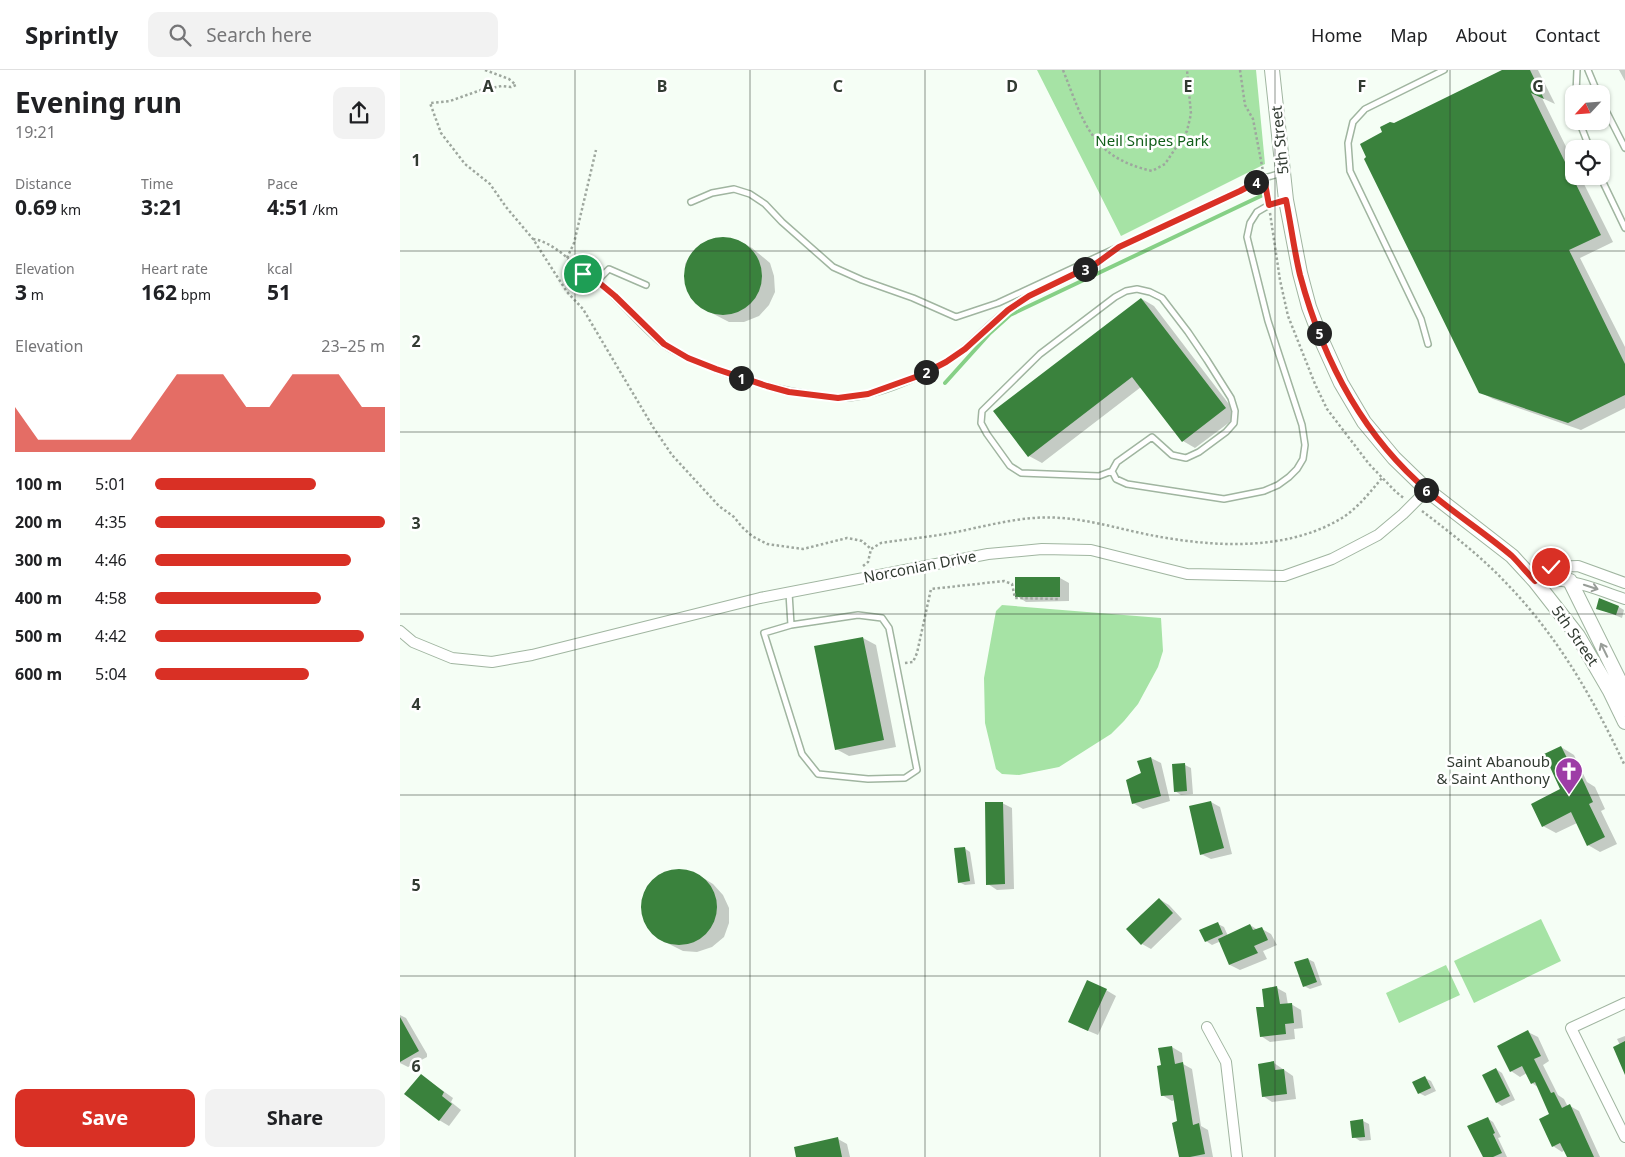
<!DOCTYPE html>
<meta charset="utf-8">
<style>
:root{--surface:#fff;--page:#f2f2f2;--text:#202124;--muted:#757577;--line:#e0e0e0;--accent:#d93025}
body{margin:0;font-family:"Noto Sans",sans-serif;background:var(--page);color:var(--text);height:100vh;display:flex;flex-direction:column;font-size:19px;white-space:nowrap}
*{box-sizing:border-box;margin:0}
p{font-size:16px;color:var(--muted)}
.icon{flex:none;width:28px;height:28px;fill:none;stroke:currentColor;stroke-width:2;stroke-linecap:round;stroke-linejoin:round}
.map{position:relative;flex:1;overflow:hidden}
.sheet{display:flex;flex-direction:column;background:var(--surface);width:400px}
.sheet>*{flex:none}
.needle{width:32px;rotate:244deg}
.buttons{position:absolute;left:1165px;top:15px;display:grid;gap:10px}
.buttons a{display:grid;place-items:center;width:45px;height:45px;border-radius:10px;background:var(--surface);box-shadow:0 1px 4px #0004;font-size:25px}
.pin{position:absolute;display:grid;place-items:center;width:42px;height:42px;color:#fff;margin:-21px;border:2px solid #fff;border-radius:50%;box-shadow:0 1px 5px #0007}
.km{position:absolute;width:25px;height:25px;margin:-12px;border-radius:50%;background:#222;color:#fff;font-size:14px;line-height:25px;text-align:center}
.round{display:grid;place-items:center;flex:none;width:52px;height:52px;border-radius:10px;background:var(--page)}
.head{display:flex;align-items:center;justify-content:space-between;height:85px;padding:0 15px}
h1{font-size:28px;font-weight:700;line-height:38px}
.stats{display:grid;grid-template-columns:repeat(3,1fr);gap:8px;height:85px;padding:5px 15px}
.stats div{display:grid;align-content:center}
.stats b{font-size:21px;font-weight:700}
.stats small{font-size:14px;font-weight:400}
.stats p{font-size:14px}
.chart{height:140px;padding:10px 15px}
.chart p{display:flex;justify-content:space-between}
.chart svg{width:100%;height:90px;margin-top:5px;fill:var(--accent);opacity:.7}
.button{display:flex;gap:10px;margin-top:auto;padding:10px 15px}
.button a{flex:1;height:58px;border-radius:10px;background:var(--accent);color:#fff;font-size:20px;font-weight:700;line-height:58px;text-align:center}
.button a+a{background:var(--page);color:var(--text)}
ul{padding:0 15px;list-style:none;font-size:16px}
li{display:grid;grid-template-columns:80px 60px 1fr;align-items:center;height:38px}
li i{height:12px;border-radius:6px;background:var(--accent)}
header{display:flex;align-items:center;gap:30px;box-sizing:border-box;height:70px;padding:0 25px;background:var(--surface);border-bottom:1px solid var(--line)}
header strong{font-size:24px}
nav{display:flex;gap:28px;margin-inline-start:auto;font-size:18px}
.search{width:350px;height:45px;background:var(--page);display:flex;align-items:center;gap:12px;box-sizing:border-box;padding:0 18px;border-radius:10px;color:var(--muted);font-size:19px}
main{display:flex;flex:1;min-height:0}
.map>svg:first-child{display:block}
</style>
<header>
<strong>Sprintly</strong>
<div class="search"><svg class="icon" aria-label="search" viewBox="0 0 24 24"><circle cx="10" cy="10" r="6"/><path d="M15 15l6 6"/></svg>Search here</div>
<nav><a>Home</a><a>Map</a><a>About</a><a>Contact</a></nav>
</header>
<main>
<section class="sheet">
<div class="head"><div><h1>Evening run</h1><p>19:21</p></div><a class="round"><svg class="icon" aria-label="share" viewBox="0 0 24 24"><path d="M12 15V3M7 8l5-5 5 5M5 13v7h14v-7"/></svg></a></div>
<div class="stats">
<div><p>Distance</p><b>0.69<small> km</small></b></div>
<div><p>Time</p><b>3:21</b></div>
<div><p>Pace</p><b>4:51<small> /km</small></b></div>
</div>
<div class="stats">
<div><p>Elevation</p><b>3<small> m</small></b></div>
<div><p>Heart rate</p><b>162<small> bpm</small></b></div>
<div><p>kcal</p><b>51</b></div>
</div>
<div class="chart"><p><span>Elevation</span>23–25 m</p>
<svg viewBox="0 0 160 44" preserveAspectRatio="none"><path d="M0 44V22L10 38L20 38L30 38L40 38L50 38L60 22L70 6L80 6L90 6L100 22L110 22L120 6L130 6L140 6L150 22L160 22V44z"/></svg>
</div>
<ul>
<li><b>100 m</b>5:01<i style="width:70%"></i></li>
<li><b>200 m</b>4:35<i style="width:100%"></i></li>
<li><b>300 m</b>4:46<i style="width:85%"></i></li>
<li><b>400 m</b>4:58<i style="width:72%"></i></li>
<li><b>500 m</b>4:42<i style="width:91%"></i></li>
<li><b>600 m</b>5:04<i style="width:67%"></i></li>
</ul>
<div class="button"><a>Save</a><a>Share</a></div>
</section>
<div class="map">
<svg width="1225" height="1087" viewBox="0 0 1225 1087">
<rect width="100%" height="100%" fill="#f5fef5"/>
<path fill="#a6e3a5" d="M 637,0 L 856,0 L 865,94 L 721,166 Z
M 602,535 L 761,548 L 763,581 L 758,597 L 738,634 L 724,651 L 711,664 L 659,697 L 619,705 L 602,704 L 596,699 L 585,653 L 584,608 L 596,541 Z
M 1141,849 L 1161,891 L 1074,933 L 1054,891 Z
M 1046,895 L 1060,925 L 999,953 L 986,923 Z"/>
<path fill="#0003" d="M 1103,0 L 1138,0 L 1155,34 L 1142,28 L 1174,93 L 1174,106 L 1180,106 L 1213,172 L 1180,188 L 1225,277 L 1225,338 L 1181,360 L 1093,329 L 1080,322 L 984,63 L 994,54 Z
M 1219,0 L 1225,0 L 1225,11 Z
M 314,168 L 338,170 L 352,178 L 370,193 L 374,206 L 375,222 L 369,235 L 359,246 L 344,252 L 329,252 L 302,238 L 291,228 L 286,212 L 285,194 L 296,178 Z
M 742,229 L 754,236 L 838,346 L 795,378 L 783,371 L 741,317 L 642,393 L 629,386 Z
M 660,508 L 669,513 L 669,531 L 626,532 L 617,526 Z
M 1219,537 L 1224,540 L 1222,548 L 1197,538 Z
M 463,568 L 476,575 L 496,677 L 449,686 L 436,679 Z
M 1161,677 L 1174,685 L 1187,712 L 1195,717 L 1205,739 L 1201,741 L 1217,774 L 1200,782 L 1188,775 L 1177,753 L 1156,763 L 1143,756 L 1162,720 Z
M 751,688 L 761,693 L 770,731 L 743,739 L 733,733 L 742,704 L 738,692 Z
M 785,695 L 791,698 L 793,724 L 781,725 L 775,721 Z
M 811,732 L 820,737 L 832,784 L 811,789 L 801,784 Z
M 602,733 L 612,738 L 614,819 L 597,820 L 588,814 Z
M 564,778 L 570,782 L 575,814 L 565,815 L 559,812 Z
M 271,800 L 286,800 L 300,806 L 313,814 L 323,825 L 329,838 L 329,853 L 324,867 L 312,877 L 297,882 L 283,881 L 257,868 L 249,858 L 243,846 L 242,830 L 247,816 L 258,805 Z
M 759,829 L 769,835 L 782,849 L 751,879 L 742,874 Z
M 818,854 L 824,857 L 828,866 L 850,855 L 858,860 L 862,859 L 871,864 L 877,875 L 863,881 L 867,889 L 840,900 L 830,895 L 821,871 L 812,875 L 806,871 Z
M 908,889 L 914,892 L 922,915 L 910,919 L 904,916 Z
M 877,918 L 886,923 L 888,935 L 891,934 L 901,940 L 903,958 L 894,959 L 895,969 L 870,972 L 861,966 L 865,938 Z
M 706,920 L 716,926 L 698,965 L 679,957 Z
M 0,945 L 6,948 L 27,984 L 27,987 L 8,997 L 0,993 Z
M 1128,962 L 1138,967 L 1149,991 L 1143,995 L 1158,1025 L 1164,1029 L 1168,1037 L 1170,1036 L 1179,1041 L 1200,1087 L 1169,1087 L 1165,1080 L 1162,1082 L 1153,1076 L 1151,1045 L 1139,1018 L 1132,1013 L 1127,1003 L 1120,1007 L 1111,1001 Z
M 1225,966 L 1225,1002 L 1220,975 L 1217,969 Z
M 772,977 L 782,983 L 783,994 L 792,999 L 801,1056 L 808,1060 L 813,1087 L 780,1087 L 779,1052 L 775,1030 L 772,1031 L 762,1025 L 762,996 L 759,979 Z
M 874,993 L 893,1006 L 896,1029 L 872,1032 L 863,1026 Z
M 1096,999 L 1102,1003 L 1115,1030 L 1102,1036 L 1096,1032 Z
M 21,1005 L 53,1028 L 51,1032 L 61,1040 L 49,1056 L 39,1050 Z
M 1025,1008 L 1031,1011 L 1036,1021 L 1025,1026 L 1019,1023 Z
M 1087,1048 L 1093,1052 L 1101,1067 L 1098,1068 L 1107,1087 L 1084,1087 Z
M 963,1051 L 969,1054 L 971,1070 L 960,1071 L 954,1067 Z
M 438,1069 L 447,1074 L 450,1087 L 398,1087 Z"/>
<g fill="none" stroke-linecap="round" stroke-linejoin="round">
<path stroke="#86d086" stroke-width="4" d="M 545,313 L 590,263 L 610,245 L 865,124"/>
</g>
<path fill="#3a823d" d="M 1102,0 L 1130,0 L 1144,29 L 1131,23 L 1201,165 L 1169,180 L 1225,294 L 1225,325 L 1168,353 L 1079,323 L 964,89 L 966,87 L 960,74 L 982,62 L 980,57 L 990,52 L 994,53 Z
M284 206a39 39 0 1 1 78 0a39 39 0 1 1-78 0Z
M 741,228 L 826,338 L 782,372 L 732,307 L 628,387 L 593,341 Z
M 615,507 L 660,507 L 660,527 L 615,527 Z
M 1199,528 L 1219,536 L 1216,545 L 1196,539 Z
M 463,567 L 484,670 L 435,680 L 414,576 Z
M 1161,676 L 1178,710 L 1182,708 L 1193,732 L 1189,734 L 1205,767 L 1187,776 L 1171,742 L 1142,757 L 1131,734 L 1160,719 L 1144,684 Z
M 751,687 L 761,726 L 732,734 L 726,710 L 741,703 L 737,691 Z
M 785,693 L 787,721 L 774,722 L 772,694 Z
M 811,731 L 824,778 L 800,785 L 789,736 Z
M 585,732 L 603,732 L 605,814 L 586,815 Z
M 565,777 L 570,811 L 558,813 L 554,778 Z
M241 837a38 38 0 1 1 76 0a38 38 0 1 1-76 0Z
M 759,828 L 773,843 L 741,875 L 726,859 Z
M 818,852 L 823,864 L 805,872 L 799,860 Z
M 850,854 L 853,860 L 862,857 L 868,870 L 854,876 L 858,883 L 829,895 L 818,869 Z
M 908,888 L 917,912 L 903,917 L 894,892 Z
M 687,910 L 707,919 L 688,961 L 668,952 Z
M 877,916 L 880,934 L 892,933 L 894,953 L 885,954 L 886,964 L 860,967 L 856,937 L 864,937 L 862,919 Z
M 0,947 L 19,981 L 0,992 Z
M 1128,960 L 1141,986 L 1134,989 L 1151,1023 L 1154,1022 L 1162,1038 L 1170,1034 L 1194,1087 L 1167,1087 L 1160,1073 L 1152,1077 L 1139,1049 L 1149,1044 L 1135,1012 L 1131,1014 L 1122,996 L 1110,1002 L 1097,976 Z
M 1225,971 L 1225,1005 L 1213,977 Z
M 772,976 L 775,994 L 783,992 L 793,1055 L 799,1053 L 805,1084 L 790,1087 L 779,1087 L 772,1053 L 777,1051 L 773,1025 L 761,1026 L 757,996 L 761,995 L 758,978 Z
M 874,991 L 875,1000 L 884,999 L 887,1024 L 862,1027 L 858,994 Z
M 1096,998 L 1110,1026 L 1096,1033 L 1082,1005 Z
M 21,1004 L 44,1022 L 42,1026 L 52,1034 L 39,1051 L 4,1024 Z
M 1025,1006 L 1031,1018 L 1018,1024 L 1012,1012 Z
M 1088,1047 L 1095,1063 L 1093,1064 L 1102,1083 L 1093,1087 L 1083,1087 L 1067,1056 Z
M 963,1049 L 965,1067 L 952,1068 L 950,1051 Z
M 438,1067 L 442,1087 L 396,1087 L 394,1077 Z"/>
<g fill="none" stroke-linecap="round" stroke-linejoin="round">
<g stroke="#a0b5a0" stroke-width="8">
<path id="lane" d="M 1188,0 L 1198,24
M 1176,24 L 1177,0
M 1201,31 L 1225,78
M 1179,51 L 1190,79
M 1200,106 L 1225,158
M 291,132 L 312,123 L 334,119 L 350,124 L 365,134 L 382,152 L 433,197 L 462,210 L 513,228 L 556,247 L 598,233 L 839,121 L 864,108 L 882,103
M 246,215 L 209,199 L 197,211 C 221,230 240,255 263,274 C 274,282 288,288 300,293 C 338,309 376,320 416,325 C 423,326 431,328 439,328 C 473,328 516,309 546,292 C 570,278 586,255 609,239 C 640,217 678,207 708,185
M 737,219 L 750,222 L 762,228 L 788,262 L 807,290 L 831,328 L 835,341 L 834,353 L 826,362 L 799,382 L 786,388 L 772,385 L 752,367 L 717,392 L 712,401 L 699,406 L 621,403 L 610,396 L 587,364 L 581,353 L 582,341 L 640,284 L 715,227 L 726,221 Z
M 1028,274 L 1021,249 L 950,101 L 948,73 L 953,52 L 965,39 L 1044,0
M 712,401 L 716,409 L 727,414 L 824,429 L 864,421 L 878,415 L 889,407 L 897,399 L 903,389 L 905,375 L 902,355 L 868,251 L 847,167 L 850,153 L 857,142 L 869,135 L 886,130
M 389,523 L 391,555 L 364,563 L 402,684 L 418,704 L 468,709 L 505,708 L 517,700 L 489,558 L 482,548 L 458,545 L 391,555"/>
</g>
<g stroke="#a0b5a0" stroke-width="12">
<path id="street" d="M 1135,511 L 1151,497 L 1178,496 L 1225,513
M 1135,511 C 1175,508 1189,517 1225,529
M 0,561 L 13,572 L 52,588 L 92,592 L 132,585 L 360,528 L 588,484 L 642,479 L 691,480 L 787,504 L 884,506 L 932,489 L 978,465 L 1003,444 L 1027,420
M 1225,933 L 1171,958 L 1225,1067
M 807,957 L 826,992 L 837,1087"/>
</g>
<g stroke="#a0b5a0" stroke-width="16">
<path id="secondary" d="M 872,0 L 886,130 L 900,203 L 909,237 L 922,271 L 941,313 L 964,352 L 994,388 L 1027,420 L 1112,486 L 1135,511 L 1178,566 L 1210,621 L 1225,652
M 1170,511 L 1223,618 L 1220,641"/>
</g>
<path stroke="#9ea79e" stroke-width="2.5" stroke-dasharray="2.5 2.5" stroke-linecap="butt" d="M 85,0 L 109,9 L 116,15 L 111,17 L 102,16 L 81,20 L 50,31 L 30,33 L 41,63 L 65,94 L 90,114 L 106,137 L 133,169 L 167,222 L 183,239 L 253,357 L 272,385 L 319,436 L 334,447 L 342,457 L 352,466 L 367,474 L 403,479 L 447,468 L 462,471 L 471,479
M 663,0 C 684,53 691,87 752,101 L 765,94 L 787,61 L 791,44 L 787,0
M 840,0 L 845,35 L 853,49 L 863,101
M 866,116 L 868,128
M 870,143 L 880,210 L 888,246 L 915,314 L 927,339 L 969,394 L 996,422 L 1005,429
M 133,169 C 147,171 161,182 172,192 C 179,198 182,204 191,208
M 167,188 L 174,173 L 196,80
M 1022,441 C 1052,464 1082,487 1108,515 C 1159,568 1194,630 1225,696
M 463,496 L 468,492 L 471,479 L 481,473 C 506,469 531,467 556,462 C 591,455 625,445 661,448 C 691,450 720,459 750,465 C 812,477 886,482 942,448 C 958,438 970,422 982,408
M 505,593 L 513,592 L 517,583 L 531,519 L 604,511 L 612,514 L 615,528 L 660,529"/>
<use href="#lane" stroke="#fff" stroke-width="5"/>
<use href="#street" stroke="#fff" stroke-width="10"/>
<use href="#secondary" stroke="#fff" stroke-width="14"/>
</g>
<defs><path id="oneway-shaft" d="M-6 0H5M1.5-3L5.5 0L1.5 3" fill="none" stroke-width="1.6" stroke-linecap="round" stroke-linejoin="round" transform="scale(1.25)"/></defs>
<g stroke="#989d98">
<use href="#oneway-shaft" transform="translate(1191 517) rotate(18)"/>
<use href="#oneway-shaft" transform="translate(1204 580) rotate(-116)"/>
</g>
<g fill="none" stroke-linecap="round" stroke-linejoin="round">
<g stroke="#fff" stroke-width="10">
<path id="route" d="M 183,204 L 197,211 L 215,226 L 264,274 L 288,288 L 316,299 L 367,316 L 389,322 L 438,328 L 468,324 L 521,305 L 546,292 L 565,279 L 608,240 L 629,226 L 697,193 L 719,177 L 840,121 L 864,108 L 869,135 L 886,130 C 891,155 894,180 900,205 C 922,287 962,365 1028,421 C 1055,444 1085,463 1112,486 C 1120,494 1127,503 1135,511 L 1151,497"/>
</g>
<use href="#route" stroke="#d93025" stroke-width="6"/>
</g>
<path fill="none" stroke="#323b32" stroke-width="1" stroke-opacity="0.55" d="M 175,0 L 175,1087M 350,0 L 350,1087M 525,0 L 525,1087M 700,0 L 700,1087M 875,0 L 875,1087M 1050,0 L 1050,1087M 0,181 L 1225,181M 0,362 L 1225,362M 0,544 L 1225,544M 0,725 L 1225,725M 0,906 L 1225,906"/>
<defs>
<g id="church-pin" transform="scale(1.4375)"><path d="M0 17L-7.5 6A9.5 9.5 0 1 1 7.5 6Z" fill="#9d3da6" stroke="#fff"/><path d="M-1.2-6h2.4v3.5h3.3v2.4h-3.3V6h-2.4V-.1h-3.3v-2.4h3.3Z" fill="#fff"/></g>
</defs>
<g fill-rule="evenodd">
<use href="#church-pin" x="1169" y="701"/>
</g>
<g text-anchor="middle" stroke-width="5" stroke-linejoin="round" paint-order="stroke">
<g font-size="15" fill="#323b32" stroke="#fff">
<text transform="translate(880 70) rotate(-96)" y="5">5th Street</text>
<text transform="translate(520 497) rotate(-11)" y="5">Norconian Drive</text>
<text transform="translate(1175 566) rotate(55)" y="5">5th Street</text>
</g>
<g font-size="15" fill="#115e19" stroke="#fff">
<text x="752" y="76">Neil Snipes Park</text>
</g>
<g font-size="15" fill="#323b32" stroke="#fff" text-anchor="end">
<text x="1150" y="697">Saint Abanoub<tspan x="1150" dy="17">&amp; Saint Anthony</tspan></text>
</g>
</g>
<g font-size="16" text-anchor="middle" font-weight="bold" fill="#323b32" stroke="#fff" stroke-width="5" stroke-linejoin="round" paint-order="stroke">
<text x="88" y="22">A</text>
<text x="262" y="22">B</text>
<text x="438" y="22">C</text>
<text x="612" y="22">D</text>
<text x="788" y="22">E</text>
<text x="962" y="22">F</text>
<text x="1138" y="22">G</text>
<text x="16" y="96">1</text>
<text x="16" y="277">2</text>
<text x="16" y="459">3</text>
<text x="16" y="640">4</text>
<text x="16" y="821">5</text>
<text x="16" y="1002">6</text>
</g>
</svg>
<div class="buttons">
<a><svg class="needle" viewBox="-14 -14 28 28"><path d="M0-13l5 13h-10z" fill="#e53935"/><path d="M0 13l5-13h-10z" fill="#757577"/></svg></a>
<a><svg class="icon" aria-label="locate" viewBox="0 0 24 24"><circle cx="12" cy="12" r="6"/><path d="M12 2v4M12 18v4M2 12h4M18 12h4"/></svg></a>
</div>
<div class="pin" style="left:183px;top:204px;background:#1e9e55"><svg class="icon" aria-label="arrive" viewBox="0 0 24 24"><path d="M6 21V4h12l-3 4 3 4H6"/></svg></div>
<div class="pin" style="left:1151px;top:497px;background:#d93025"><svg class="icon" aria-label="check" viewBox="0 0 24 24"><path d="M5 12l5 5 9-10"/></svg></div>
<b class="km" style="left:341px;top:308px">1</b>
<b class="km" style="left:526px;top:302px">2</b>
<b class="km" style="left:685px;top:199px">3</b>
<b class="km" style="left:856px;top:112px">4</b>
<b class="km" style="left:919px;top:263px">5</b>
<b class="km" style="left:1026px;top:420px">6</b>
</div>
</main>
